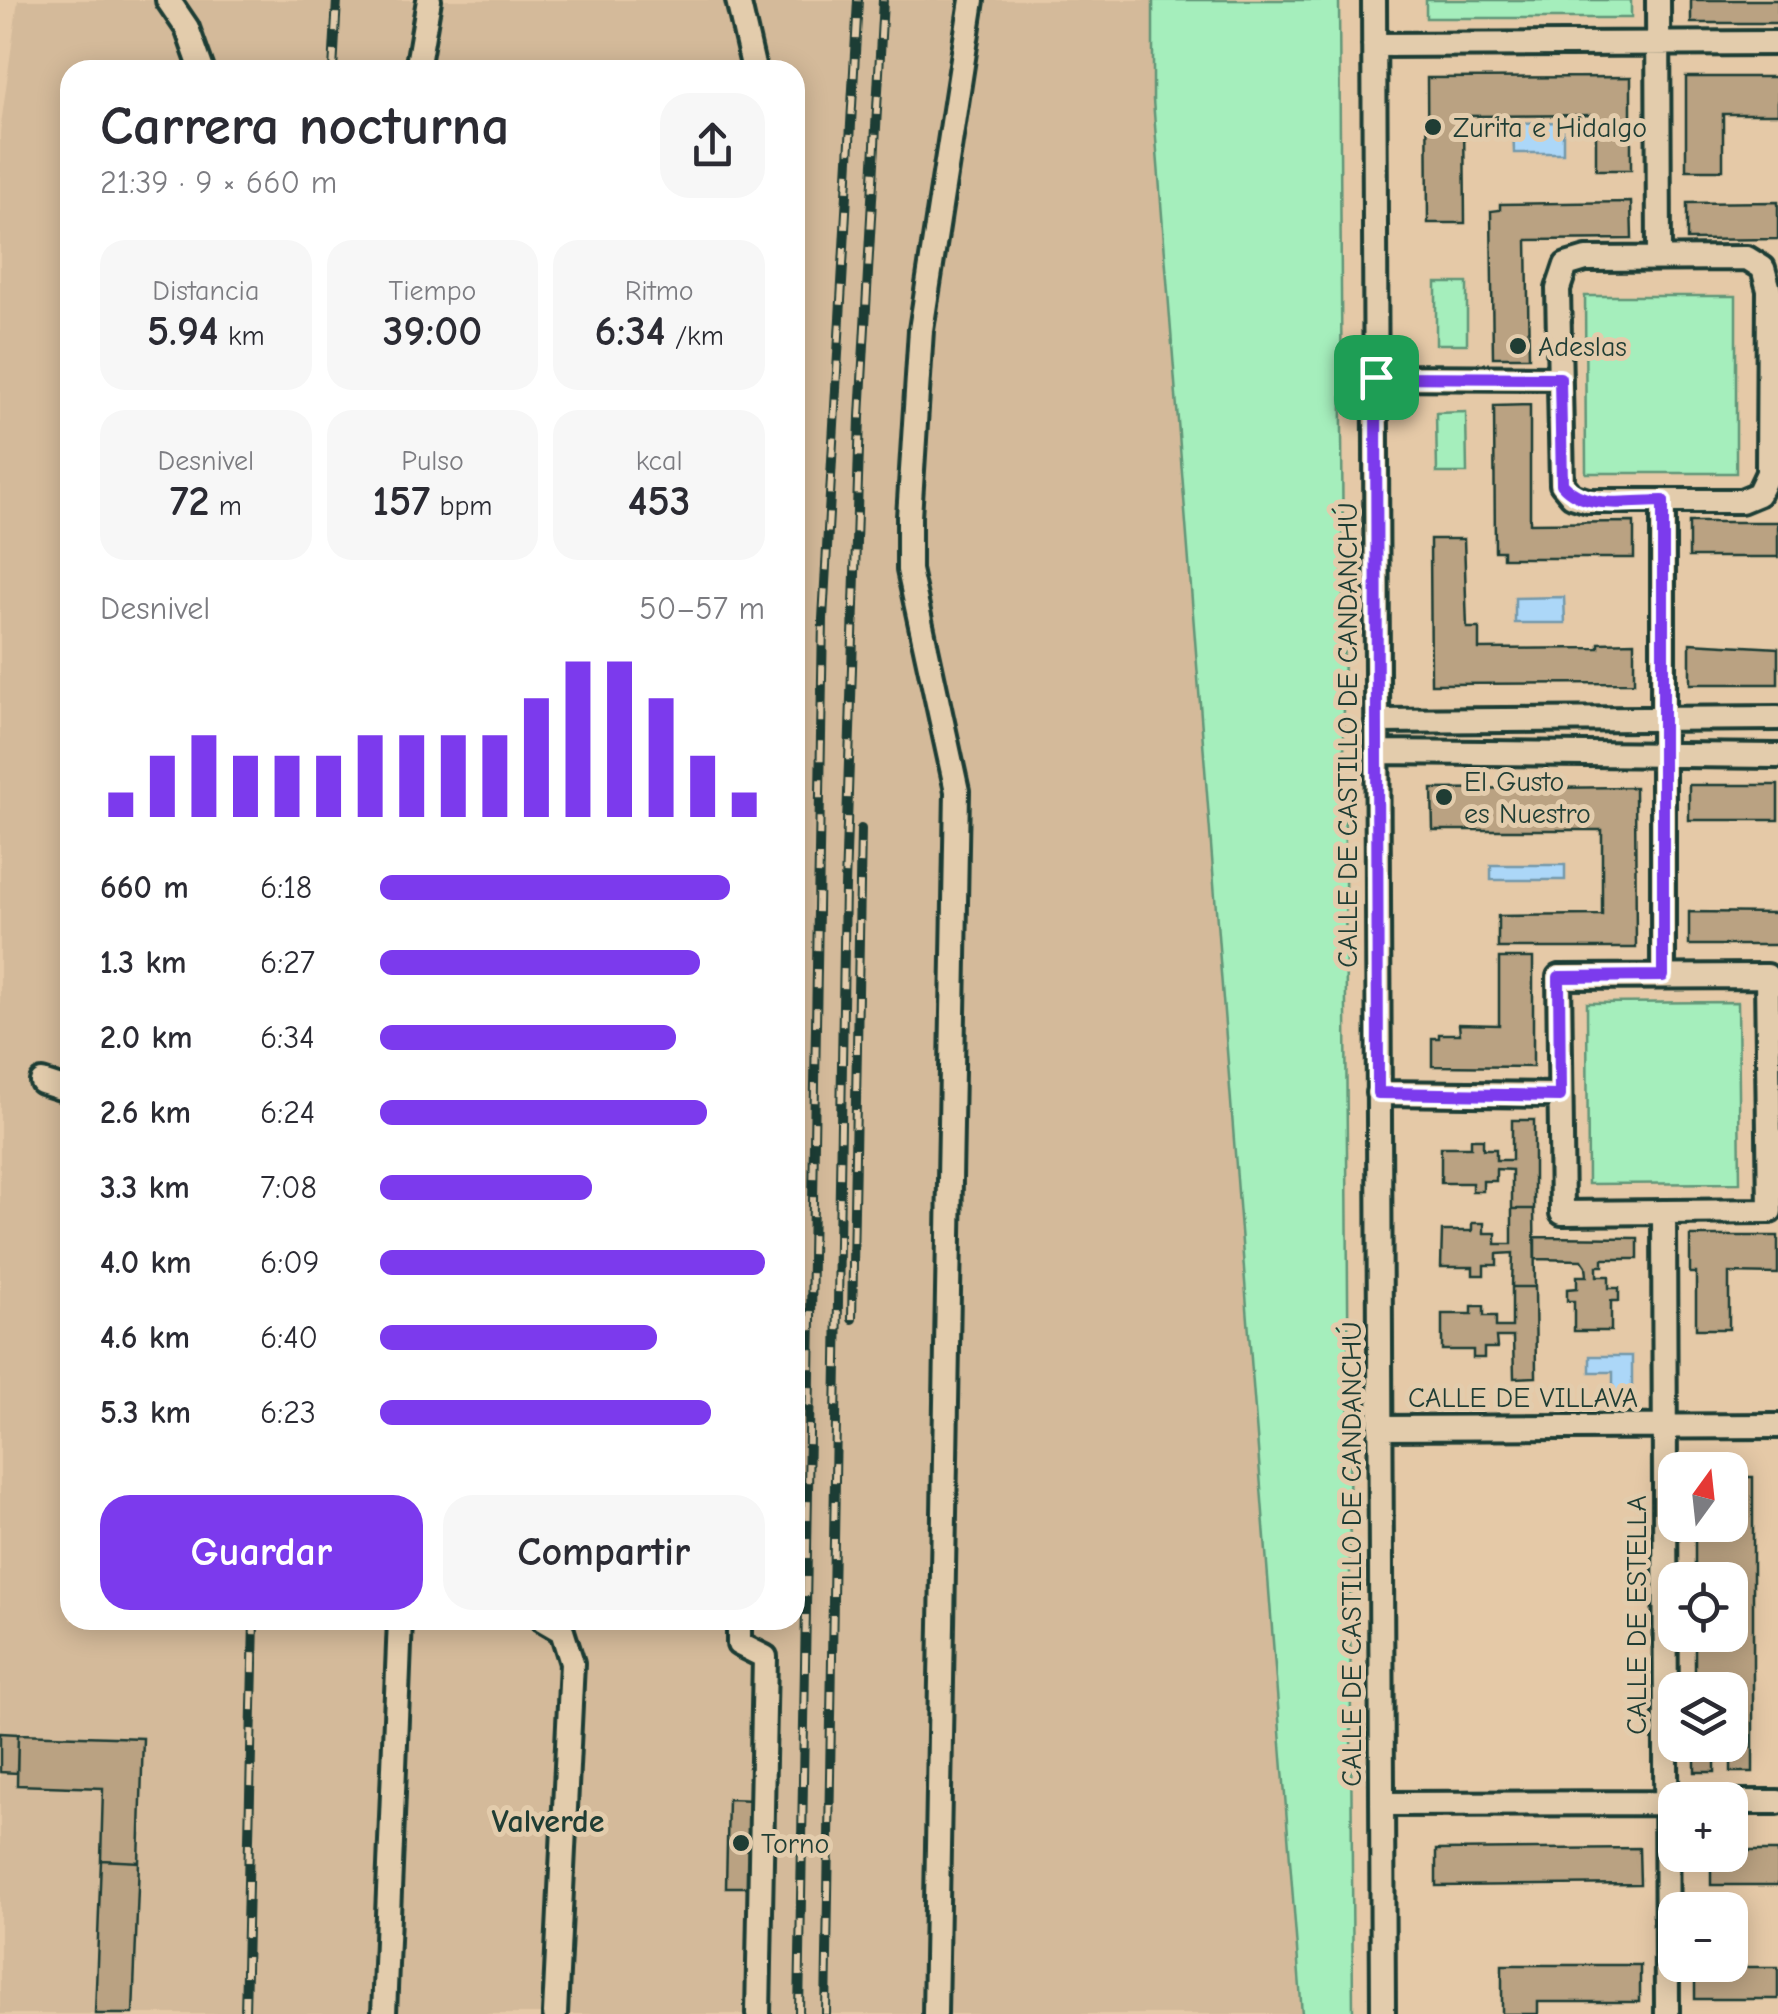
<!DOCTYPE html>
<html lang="es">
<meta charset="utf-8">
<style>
:root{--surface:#fff;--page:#f7f7f7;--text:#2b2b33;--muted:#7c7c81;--accent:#7c3aed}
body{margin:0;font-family:"Comic Neue",sans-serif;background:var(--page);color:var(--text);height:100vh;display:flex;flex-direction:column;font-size:38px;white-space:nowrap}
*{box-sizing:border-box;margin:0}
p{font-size:32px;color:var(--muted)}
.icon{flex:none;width:55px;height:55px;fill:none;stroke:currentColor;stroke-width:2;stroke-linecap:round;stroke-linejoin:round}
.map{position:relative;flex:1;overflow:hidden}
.drawer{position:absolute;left:60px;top:60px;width:745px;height:1570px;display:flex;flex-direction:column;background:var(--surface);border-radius:30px;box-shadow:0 5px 25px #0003}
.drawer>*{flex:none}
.needle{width:65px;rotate:15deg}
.buttons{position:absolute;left:1658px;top:1452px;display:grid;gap:20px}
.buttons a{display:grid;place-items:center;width:90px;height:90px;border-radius:20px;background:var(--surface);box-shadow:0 5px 25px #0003;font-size:50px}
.pin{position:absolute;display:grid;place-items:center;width:85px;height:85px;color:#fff;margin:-42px;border-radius:20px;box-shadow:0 5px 15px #0006}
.round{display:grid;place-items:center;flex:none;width:105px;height:105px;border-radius:30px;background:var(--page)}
.headline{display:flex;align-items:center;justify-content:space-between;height:170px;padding:0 40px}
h1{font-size:55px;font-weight:600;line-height:75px}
.metrics{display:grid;grid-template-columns:repeat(3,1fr);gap:15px;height:170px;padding:10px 40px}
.metrics div{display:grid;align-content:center;border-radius:25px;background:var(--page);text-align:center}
.metrics b{font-size:42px;font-weight:600}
.metrics small{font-size:28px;font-weight:400}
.metrics p{font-size:28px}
.chart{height:280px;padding:20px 40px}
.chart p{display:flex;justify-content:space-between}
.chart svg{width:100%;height:180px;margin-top:10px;stroke:var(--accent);stroke-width:6}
.action{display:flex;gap:20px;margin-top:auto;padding:20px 40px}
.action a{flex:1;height:115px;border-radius:30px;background:var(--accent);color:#fff;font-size:40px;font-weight:600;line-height:115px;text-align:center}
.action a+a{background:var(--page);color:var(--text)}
ul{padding:0 40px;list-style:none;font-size:32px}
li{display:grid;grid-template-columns:160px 120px 1fr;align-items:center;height:75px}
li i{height:25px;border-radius:12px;background:var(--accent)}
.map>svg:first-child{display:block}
</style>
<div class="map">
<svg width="1778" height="2014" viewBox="0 0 1778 2014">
<rect width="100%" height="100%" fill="#e5c9a7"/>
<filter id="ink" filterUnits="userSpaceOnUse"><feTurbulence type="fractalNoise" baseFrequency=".01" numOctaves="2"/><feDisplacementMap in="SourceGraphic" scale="20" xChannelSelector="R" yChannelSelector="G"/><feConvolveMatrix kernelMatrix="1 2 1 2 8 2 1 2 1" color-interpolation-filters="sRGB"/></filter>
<g filter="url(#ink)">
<path fill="#d4ba9a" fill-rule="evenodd" d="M 18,0 L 1153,0 L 1153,100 L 1302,2014 L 0,2014 L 0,132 ZM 70,70 L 795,70 L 795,1620 L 70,1620 Z"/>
<path fill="#a5eebc" stroke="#629678" stroke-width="2.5" d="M 1153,0 L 1339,0 L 1353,2014 L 1302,2014 L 1153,100 Z
M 1426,0 L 1631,0 L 1631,18 L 1426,18 Z
M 1436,283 L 1467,283 L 1467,344 L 1436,344 Z
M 1585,296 L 1736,296 L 1736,473 L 1586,473 Z
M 1466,412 L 1467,473 L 1437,473 L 1436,413 Z
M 1738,1002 L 1740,1183 L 1588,1184 L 1587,1003 Z"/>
<path fill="#acd7f8" stroke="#7499aa" stroke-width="2.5" d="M 1563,122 L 1563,153 L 1514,153 L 1513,123 Z
M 1564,597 L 1565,623 L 1515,623 L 1515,598 Z
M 1491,865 L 1565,865 L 1565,880 L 1491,880 Z
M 1590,1356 L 1632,1356 L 1632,1392 L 1613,1392 L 1613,1372 L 1590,1372 Z"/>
<path fill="#baa282" stroke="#1f3d34" stroke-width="2.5" d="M 1691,0 L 1778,0 L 1778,23 L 1691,23 Z
M 1631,77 L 1631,170 L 1596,170 L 1596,115 L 1464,116 L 1465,223 L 1428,223 L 1427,78 Z
M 1686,77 L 1778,77 L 1778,114 L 1723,114 L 1723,170 L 1686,170 Z
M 1631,202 L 1632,239 L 1527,240 L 1529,357 L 1493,357 L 1491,211 L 1500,210 L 1500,204 Z
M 1778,202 L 1778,239 L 1687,240 L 1687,203 Z
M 1530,405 L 1530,523 L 1634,522 L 1634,558 L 1503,558 L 1503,551 L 1495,551 L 1494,406 Z
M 1689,522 L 1778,522 L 1778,557 L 1689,557 Z
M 1430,539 L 1464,539 L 1467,628 L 1479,628 L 1479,649 L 1599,648 L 1599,643 L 1634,642 L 1634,683 L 1431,684 Z
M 1690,643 L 1778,648 L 1778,684 L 1690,684 Z
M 1689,785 L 1778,785 L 1778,820 L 1689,820 Z
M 1635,787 L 1636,948 L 1498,948 L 1498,916 L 1602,915 L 1602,830 L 1433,830 L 1432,789 Z
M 1689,912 L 1778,913 L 1778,945 L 1689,945 Z
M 1499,958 L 1533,958 L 1533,1067 L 1432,1066 L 1432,1038 L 1439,1038 L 1439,1034 L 1460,1034 L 1459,1024 L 1499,1025 Z
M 1512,1120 L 1534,1120 L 1534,1209 L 1512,1209 L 1512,1170 L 1496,1169 L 1496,1181 L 1483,1181 L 1483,1191 L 1472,1191 L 1472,1183 L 1441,1183 L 1441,1147 L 1471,1147 L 1471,1139 L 1483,1139 L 1483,1149 L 1496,1149 L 1496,1160 L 1512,1160 Z
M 1512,1209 L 1534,1209 L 1535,1287 L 1512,1287 L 1513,1253 L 1497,1254 L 1497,1265 L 1484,1265 L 1484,1275 L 1473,1275 L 1473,1267 L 1441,1267 L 1442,1231 L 1472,1231 L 1472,1223 L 1484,1223 L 1484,1233 L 1496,1233 L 1496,1244 L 1512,1244 Z
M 1690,1236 L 1778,1236 L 1778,1274 L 1729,1273 L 1729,1329 L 1696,1329 L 1696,1273 L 1690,1273 Z
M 1535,1237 L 1638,1238 L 1638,1259 L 1603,1259 L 1603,1266 L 1597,1266 L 1597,1276 L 1609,1276 L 1609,1288 L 1619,1288 L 1619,1301 L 1611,1301 L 1611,1331 L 1574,1331 L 1574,1301 L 1567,1301 L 1567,1289 L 1577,1288 L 1577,1276 L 1587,1276 L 1586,1266 L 1582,1260 L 1535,1259 Z
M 1512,1287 L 1535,1287 L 1536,1377 L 1514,1378 L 1513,1337 L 1496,1337 L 1497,1348 L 1484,1348 L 1484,1358 L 1473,1358 L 1473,1350 L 1442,1350 L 1442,1314 L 1472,1314 L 1472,1306 L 1484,1306 L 1484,1316 L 1496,1316 L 1496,1327 L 1512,1327 Z
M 1731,1477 L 1753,1477 L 1753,1772 L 1731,1772 L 1731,1761 L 1715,1761 L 1715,1772 L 1695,1772 L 1695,1745 L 1730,1745 L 1730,1690 L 1695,1690 L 1695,1635 L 1730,1635 L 1730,1580 L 1695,1580 L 1695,1525 L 1730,1525 Z
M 0,1733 L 18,1734 L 17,1773 L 0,1772 Z
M 18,1734 L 143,1738 L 139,1862 L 101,1860 L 103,1788 L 17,1785 Z
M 728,1799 L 754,1800 L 753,1887 L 726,1887 Z
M 1639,1848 L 1640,1884 L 1436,1886 L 1436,1850 Z
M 1730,1851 L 1778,1851 L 1778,1885 L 1711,1885 L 1711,1855 L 1730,1855 Z
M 101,1860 L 139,1862 L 133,2014 L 95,2014 Z
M 1502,1965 L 1640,1965 L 1640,2002 L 1538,2002 L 1538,2014 L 1502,2014 Z
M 1695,1967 L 1778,1967 L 1778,1999 L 1695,1999 Z"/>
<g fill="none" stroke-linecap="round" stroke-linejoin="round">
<g stroke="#1f3d34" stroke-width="30">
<path id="minor" d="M 168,0 L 187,28 L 202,70
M 738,0 L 754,70
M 1374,0 L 1383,2014
M 1658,0 L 1659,258
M 1374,45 L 1778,43
M 417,70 L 429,0
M 1747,258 L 1763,268 L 1769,290 L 1768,473 L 1758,494 L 1741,501 L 1588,501 L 1572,496 L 1562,484 L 1558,289 L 1566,265 L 1586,259 Z
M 1376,377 L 1560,378
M 1377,721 L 1778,718
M 1377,752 L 1778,756
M 1663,976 L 1663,501
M 1767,976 L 1770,1211 L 1562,1213 L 1559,977 Z
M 42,1082 L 70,1091
M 1378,1093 L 1560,1095
M 1664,1212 L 1667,2014
M 1380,1428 L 1778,1426
M 543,1620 L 562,1631 L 572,1663 L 555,2014
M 739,1620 L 739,1644 L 765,1657 L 758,2014
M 1730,1802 L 1778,1802
M 1382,1804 L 1675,1803
M 384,2014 L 400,1620
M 935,2014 L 957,791 L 909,570 L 909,517 L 921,330 L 972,0"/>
</g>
<use href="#minor" stroke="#e3ccac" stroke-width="22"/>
<g stroke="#1f3d34" stroke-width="10">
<path id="rail" d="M 333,70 L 337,0
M 852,1319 L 861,829
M 245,2014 L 254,1620
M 799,2014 L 823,619 L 858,0
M 826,2014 L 845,887 L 860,417 L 883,0"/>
</g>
<use href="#rail" stroke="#e3ccac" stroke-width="6" stroke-dasharray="19" stroke-linecap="butt"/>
</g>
</g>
<g fill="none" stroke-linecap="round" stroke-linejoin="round" filter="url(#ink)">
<g stroke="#fff" stroke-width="20">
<path id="route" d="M 1376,377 L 1560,378 L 1562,484 C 1585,511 1631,501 1663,501 L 1663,976 L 1559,977 L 1560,1096 L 1378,1093 Z"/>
</g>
<use href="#route" stroke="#7c3aed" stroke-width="12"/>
</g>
<g fill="#1f3d34" stroke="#e3ccac" stroke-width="4">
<circle cx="1433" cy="127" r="10"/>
<circle cx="1518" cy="346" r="10"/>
<circle cx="1444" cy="797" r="10"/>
<circle cx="741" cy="1843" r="10"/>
</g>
<g text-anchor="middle" stroke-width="10" stroke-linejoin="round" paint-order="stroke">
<g font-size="28" fill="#1f3d34" stroke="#e3ccac" text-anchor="start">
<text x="1453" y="137">Zurita e Hidalgo</text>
<text x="1538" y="356">Adeslas</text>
<text x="1464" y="791">El Gusto<tspan x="1464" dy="32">es Nuestro</tspan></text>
<text x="761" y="1853">Torno</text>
</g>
<g font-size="28" fill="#1f3d34" stroke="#e3ccac">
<text transform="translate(1347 735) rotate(-90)" y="10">CALLE DE CASTILLO DE CANDANCHÚ</text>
<text x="1523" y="1407">CALLE DE VILLAVA</text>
<text transform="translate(1351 1554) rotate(-90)" y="10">CALLE DE CASTILLO DE CANDANCHÚ</text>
<text transform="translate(1636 1615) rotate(-90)" y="10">CALLE DE ESTELLA</text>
</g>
<g font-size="32" font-weight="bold" fill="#1f3d34" stroke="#e3ccac">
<text x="548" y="1832">Valverde</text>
</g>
</g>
</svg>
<div class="buttons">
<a><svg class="needle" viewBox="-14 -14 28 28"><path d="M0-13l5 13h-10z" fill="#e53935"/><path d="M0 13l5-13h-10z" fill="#7c7c81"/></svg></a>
<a><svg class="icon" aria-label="locate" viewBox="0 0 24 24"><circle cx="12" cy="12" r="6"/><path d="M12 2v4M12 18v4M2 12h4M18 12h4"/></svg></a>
<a><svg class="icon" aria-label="layers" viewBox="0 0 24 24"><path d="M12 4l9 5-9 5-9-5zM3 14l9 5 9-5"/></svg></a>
<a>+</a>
<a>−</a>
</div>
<div class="pin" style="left:1376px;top:377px;background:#1e9e55"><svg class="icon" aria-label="arrive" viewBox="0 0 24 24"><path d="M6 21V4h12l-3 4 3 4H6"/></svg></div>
<section class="drawer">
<div class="headline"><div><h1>Carrera nocturna</h1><p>21:39 · 9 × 660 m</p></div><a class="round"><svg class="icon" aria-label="share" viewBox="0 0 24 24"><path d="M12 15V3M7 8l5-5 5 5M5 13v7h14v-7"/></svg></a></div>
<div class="metrics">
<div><p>Distancia</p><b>5.94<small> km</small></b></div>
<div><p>Tiempo</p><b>39:00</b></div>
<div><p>Ritmo</p><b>6:34<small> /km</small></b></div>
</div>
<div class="metrics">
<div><p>Desnivel</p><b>72<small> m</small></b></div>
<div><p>Pulso</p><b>157<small> bpm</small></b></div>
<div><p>kcal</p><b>453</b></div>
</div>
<div class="chart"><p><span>Desnivel</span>50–57 m</p>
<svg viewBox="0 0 160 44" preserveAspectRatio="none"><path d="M5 44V38M15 44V29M25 44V24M35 44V29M45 44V29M55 44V29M65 44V24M75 44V24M85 44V24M95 44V24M105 44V15M115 44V6M125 44V6M135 44V15M145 44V29M155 44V38"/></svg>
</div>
<ul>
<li><b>660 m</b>6:18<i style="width:91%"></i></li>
<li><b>1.3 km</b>6:27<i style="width:83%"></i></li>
<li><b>2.0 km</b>6:34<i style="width:77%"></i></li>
<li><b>2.6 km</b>6:24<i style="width:85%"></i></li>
<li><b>3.3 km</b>7:08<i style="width:55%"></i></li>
<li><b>4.0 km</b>6:09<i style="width:100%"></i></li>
<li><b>4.6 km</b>6:40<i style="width:72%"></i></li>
<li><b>5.3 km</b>6:23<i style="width:86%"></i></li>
</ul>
<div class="action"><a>Guardar</a><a>Compartir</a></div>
</section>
</div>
